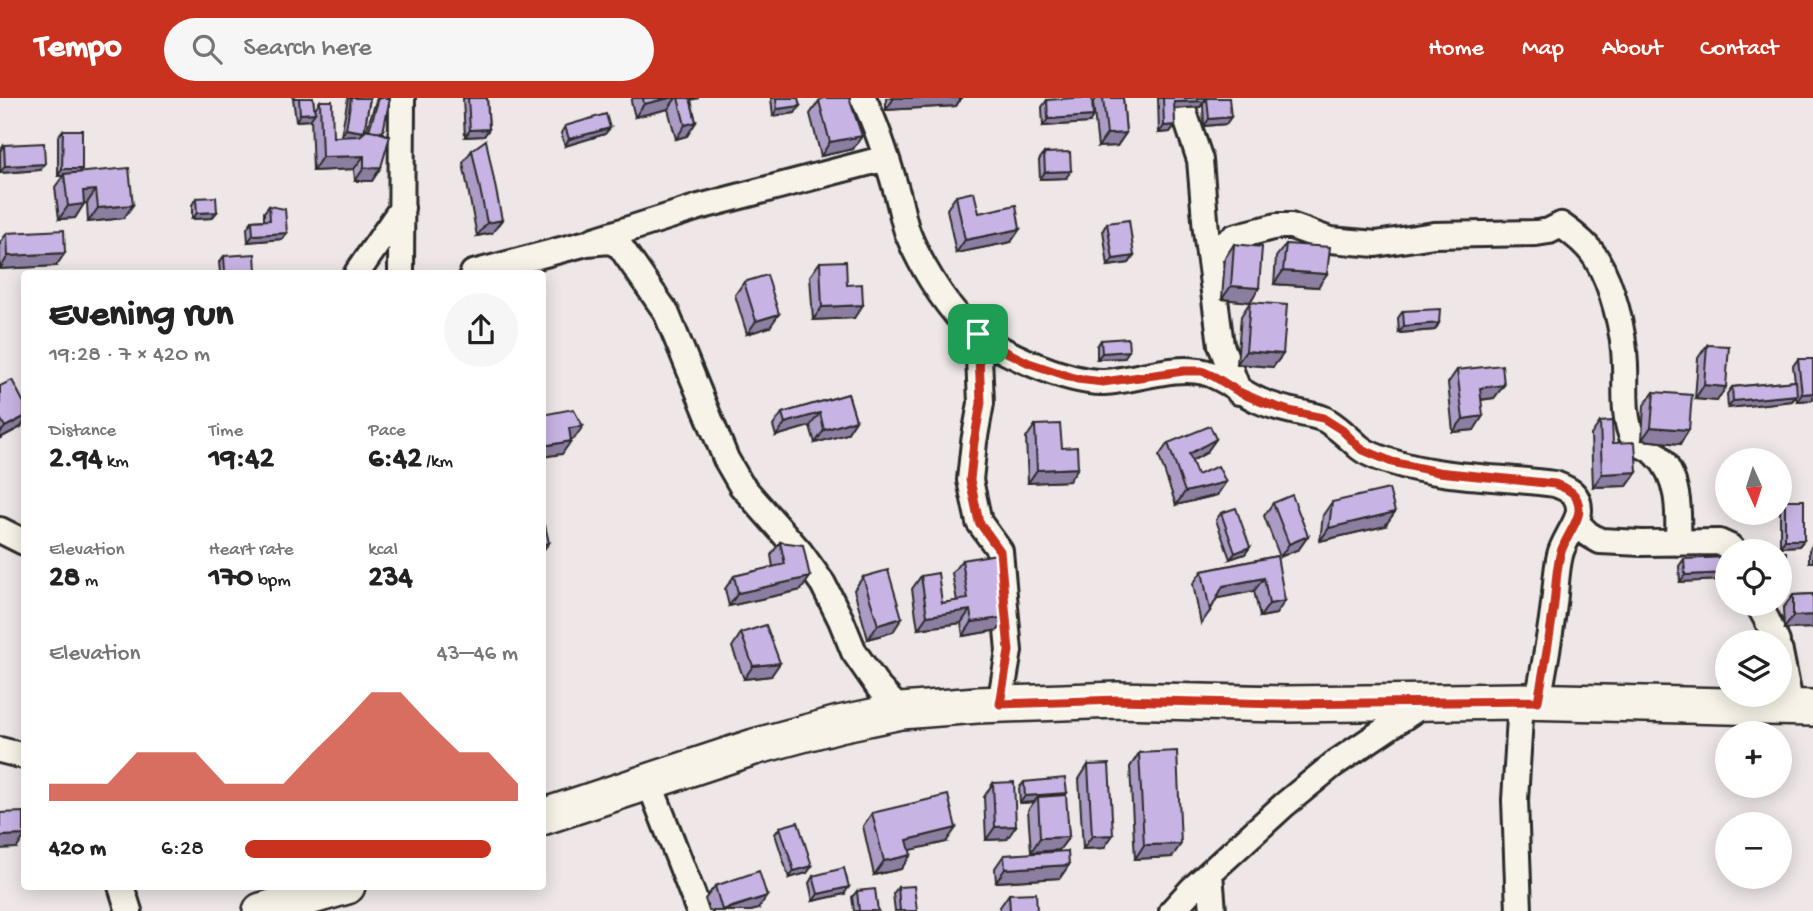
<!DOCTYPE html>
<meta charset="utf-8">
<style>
:root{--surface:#fff;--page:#f6f6f6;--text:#222;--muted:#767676;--accent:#c8321e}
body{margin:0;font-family:"Gochi Hand",sans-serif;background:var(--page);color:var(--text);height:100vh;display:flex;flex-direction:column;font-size:26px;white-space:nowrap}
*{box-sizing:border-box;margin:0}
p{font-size:23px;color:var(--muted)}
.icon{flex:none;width:38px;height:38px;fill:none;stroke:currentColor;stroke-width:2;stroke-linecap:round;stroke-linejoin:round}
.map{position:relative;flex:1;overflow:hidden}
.panel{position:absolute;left:21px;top:172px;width:525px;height:620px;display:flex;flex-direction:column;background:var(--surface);border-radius:7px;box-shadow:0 4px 18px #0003}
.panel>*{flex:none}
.needle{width:46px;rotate:177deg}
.buttons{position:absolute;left:1715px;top:350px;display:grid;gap:14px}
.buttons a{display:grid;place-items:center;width:77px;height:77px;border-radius:50%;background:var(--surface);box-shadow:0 4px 18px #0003;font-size:35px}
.pin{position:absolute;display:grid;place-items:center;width:60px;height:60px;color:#fff;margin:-30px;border-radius:14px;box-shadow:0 4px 10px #0006}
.round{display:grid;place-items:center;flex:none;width:74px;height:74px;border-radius:37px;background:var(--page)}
.overview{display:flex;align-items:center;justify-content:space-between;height:119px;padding:0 28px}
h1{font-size:38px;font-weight:800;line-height:52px}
.stats{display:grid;grid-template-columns:repeat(3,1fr);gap:10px;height:119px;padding:7px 28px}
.stats div{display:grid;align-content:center}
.stats b{font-size:30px;font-weight:800}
.stats small{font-size:19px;font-weight:400}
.stats p{font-size:19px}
.chart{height:196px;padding:14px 28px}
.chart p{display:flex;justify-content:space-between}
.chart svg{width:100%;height:126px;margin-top:7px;fill:var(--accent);opacity:.7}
ul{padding:0 28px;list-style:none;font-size:23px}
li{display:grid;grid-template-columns:112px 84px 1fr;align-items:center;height:52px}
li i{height:18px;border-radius:9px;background:var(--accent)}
header{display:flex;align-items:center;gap:42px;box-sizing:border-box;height:98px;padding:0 35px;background:var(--accent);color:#fff}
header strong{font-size:33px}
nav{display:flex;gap:38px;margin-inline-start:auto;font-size:24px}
.search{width:490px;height:63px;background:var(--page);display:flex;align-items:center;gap:18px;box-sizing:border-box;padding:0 24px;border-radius:38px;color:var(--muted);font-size:26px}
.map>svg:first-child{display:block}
</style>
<header>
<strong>Tempo</strong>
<div class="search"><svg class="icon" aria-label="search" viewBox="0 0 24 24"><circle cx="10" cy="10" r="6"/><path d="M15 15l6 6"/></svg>Search here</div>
<nav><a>Home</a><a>Map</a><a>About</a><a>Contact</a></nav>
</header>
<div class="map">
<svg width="1813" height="813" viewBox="0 0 1813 813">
<rect width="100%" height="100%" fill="#eee6e7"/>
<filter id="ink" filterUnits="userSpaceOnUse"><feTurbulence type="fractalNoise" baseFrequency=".0143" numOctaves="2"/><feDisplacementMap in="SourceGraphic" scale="14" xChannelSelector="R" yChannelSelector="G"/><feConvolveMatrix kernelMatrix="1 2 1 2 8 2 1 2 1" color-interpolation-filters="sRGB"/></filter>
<g filter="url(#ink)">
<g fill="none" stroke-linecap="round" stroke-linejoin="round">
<g stroke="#2b2b2b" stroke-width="30">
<path id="street" d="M 863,0 C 878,30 888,63 897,95 C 901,108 903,123 908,136 C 920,166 942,202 964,225 C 990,252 1067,285 1104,284 C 1133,283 1175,266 1204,274 C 1224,279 1241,295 1260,303 C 1273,309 1287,312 1301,315 C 1309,317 1319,318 1326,322 C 1339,330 1348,339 1359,349 C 1367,356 1382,361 1392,364 C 1442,380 1503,379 1555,386 C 1568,391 1579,395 1579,412 C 1579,424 1563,443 1560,457 C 1556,473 1556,490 1554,506 C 1550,539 1544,571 1538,603
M 1183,11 L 1200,62 L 1206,133 L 1221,247 L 1239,294
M 594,142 L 699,109 L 886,60
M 1209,157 L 1234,139 L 1277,128 L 1291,128 L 1330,142 L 1376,146 L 1434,137 L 1536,135 L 1549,133 L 1561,127 C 1574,136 1587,146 1596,160 C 1613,188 1624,233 1625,267 C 1626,290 1623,314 1631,336 C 1635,347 1647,348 1655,355 C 1680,378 1679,414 1678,445
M 357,175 L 402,110
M 401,175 L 402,0
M 473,175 L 587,145 L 610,143 L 620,148 L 666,214 L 726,361 L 741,387 L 800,454 L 823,486 L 841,522 L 854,554 L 879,590 L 901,613
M 978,236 L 981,305 L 974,344 L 970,382 L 979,424 L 1000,453 L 1009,553 L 1000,606
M 1576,424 L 1588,436 L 1600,443 L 1642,445 L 1719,444 L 1730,449 L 1734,453
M 0,432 L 24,444
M 1758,506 L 1767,522 L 1777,544
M 1780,554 L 1791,609
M 0,652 L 24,658
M 649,684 L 699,813
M 1210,775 L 1213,813
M 121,788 L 129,813
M 1172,813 L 1192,791 L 1284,707 L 1334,666 L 1425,605
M 1519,813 L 1515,702 L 1521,603"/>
</g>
<g stroke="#2b2b2b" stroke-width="40">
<path id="secondary" d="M 542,719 L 754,649 L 839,626 L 901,613 L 977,607 L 1118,602 L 1285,606 L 1521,603 L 1813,610
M 261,813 L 347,788"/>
</g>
<use href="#street" stroke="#f7f3e8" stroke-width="24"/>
<use href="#secondary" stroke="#f7f3e8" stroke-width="35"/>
</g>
<path fill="#ac9bc4" stroke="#2b2b2b" stroke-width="2" d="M 293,0 L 313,0 L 314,12 L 320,3 L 333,39 L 348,39 L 341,38 L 348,0 L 370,0 L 364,34 L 366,33 L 377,0 L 390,0 L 382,35 L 381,69 L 372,83 L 355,83 L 354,71 L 313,73 L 311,20 L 310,22 L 296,23 Z
M 463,0 L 487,0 L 489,31 L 484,38 L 465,39 Z
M 633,0 L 699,0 L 691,2 L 696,24 L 687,38 L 676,41 L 668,11 L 635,19 L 631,3 Z
M 771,0 L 798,0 L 795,15 L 773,18 Z
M 886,0 L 961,0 L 956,8 L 886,12 Z
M 1097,0 L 1123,0 L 1126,35 L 1117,48 L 1098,49 L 1093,5 Z
M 1158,0 L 1229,0 L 1226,26 L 1204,28 L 1203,6 L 1200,9 L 1174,11 L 1175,27 L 1170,34 L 1159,35 Z
M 1047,2 L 1089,25 L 1043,28 L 1042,9 Z
M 819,3 L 853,51 L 821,58 L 810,16 Z
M 565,28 L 605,36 L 565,48 L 561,35 Z
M 63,32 L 79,75 L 124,120 L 88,124 L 87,105 L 84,105 L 75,120 L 59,121 L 55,89 L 63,78 L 58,78 L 58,38 Z
M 4,47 L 40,72 L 0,75 L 0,53 Z
M 472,52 L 492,135 L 477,138 L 463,65 Z
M 1044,55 L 1066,80 L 1040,81 L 1039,62 Z
M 956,98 L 979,115 L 1011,144 L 956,155 L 947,111 Z
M 196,100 L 212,120 L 192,121 L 192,107 Z
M 269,108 L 282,141 L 248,144 L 247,130 L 252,123 L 264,122 L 264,114 Z
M 1107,125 L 1134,158 L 1129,165 L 1108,168 L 1103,132 Z
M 7,135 L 56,168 L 0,171 L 0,145 Z
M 1234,146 L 1259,190 L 1250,204 L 1222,201 L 1225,160 Z
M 1286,146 L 1318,189 L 1274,186 L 1276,159 Z
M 224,158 L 256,173 L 254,175 L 220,175 L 219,164 Z
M 820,164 L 847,187 L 854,220 L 813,222 L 810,178 Z
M 744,184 L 770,229 L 747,236 L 735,197 Z
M 1250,204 L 1283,256 L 1273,269 L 1237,266 L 1241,218 Z
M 1403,213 L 1439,225 L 1435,232 L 1399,235 L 1398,220 Z
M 1101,242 L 1124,260 L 1097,261 L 1097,248 Z
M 1707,247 L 1717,303 L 1695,301 L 1698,260 Z
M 1798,261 L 1813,261 L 1813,302 L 1797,303 L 1796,298 L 1792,303 L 1728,310 L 1727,296 L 1732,289 L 1795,283 L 1793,268 Z
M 1457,272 L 1504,287 L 1494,300 L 1481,302 L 1474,332 L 1453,334 L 1448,285 Z
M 0,288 L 21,329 L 0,340 Z
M 1654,294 L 1680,346 L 1642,342 L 1644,307 Z
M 848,296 L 856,322 L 847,336 L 815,345 L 810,328 L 776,338 L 773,328 L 782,315 Z
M 1600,324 L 1613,345 L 1637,374 L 1627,388 L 1593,389 L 1591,337 Z
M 1035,327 L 1062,350 L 1069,383 L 1028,385 L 1026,340 Z
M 1216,341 L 1206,355 L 1192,363 L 1197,377 L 1217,397 L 1176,407 L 1159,358 L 1168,345 Z
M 1785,402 L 1804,442 L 1799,448 L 1780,449 L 1780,409 Z
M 1332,404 L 1385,428 L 1320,443 L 1323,417 Z
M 1273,405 L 1308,438 L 1299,451 L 1280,459 L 1264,418 Z
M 1221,415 L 1250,449 L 1245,456 L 1230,461 L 1216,422 Z
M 780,444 L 801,492 L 729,508 L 725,491 L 734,478 L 773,469 L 771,457 Z
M 1813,446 L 1813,464 L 1809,464 L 1809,452 Z
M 1277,458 L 1276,516 L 1260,519 L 1254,493 L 1217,500 L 1210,513 L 1201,526 L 1193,486 L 1202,473 Z
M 1684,461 L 1722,482 L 1680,484 L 1679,468 Z
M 962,462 L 1007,519 L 998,532 L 963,538 L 961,525 L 918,531 L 912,491 L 921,478 L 942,505 L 957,503 L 952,475 Z
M 863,479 L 893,534 L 868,541 L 854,492 Z
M 1813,496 L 1813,530 L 1784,531 L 1783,510 L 1793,497 Z
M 741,535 L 771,578 L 744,581 L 732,549 Z
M 1139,655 L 1172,759 L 1135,761 L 1130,669 Z
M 1088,667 L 1104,750 L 1083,751 L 1079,681 Z
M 1024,684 L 1065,698 L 1069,739 L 1059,752 L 1031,754 L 1028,712 L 1034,704 L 1020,705 L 1019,690 Z
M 993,685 L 1007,741 L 986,742 L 984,699 Z
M 872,715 L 946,744 L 909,752 L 901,771 L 874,777 L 863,728 Z
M 780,729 L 812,768 L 807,775 L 789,780 L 775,736 Z
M 1004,757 L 1060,780 L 996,784 L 995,770 Z
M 813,778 L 844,796 L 813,803 L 809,785 Z
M 715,788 L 758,811 L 751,813 L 709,813 L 705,801 Z
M 898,789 L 916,813 L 895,813 L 893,796 Z
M 857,793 L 878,813 L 854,813 L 852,799 Z
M 1009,796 L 1037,813 L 1000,813 L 1000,809 Z"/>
<path fill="#8c7ea0" stroke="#2b2b2b" stroke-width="2" d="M 669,0 L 676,0 L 668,11 L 635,19 L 644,6 Z
M 894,0 L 961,0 L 956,8 L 886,12 Z
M 1205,3 L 1200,9 L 1169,11 L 1174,4 Z
M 800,8 L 795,15 L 773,18 L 777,11 Z
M 315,15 L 310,22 L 296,23 L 300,16 Z
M 1093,18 L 1089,25 L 1043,28 L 1048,21 Z
M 1231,19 L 1226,26 L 1204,28 L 1209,21 Z
M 696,24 L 687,38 L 676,41 L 685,27 Z
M 1175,27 L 1170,34 L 1159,35 L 1164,28 Z
M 610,30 L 605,36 L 565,48 L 569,41 Z
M 346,31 L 364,34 L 360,41 L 341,38 Z
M 489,31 L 484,38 L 465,39 L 470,32 Z
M 1126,35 L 1117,48 L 1098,49 L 1107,36 Z
M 862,38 L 853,51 L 821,58 L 830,44 Z
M 364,58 L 354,71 L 313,73 L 322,59 Z
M 45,66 L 40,72 L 0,75 L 5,68 Z
M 381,69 L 372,83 L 355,83 L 364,70 Z
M 62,71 L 82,71 L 77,78 L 64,76 L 63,78 L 58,78 Z
M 1071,73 L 1066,80 L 1040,81 L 1045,74 Z
M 96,92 L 87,105 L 74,106 L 83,93 Z
M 84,106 L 75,120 L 59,121 L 68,108 Z
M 133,107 L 124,120 L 88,124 L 98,110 Z
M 217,114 L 212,120 L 192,121 L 197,115 Z
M 502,122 L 492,135 L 477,138 L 487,125 Z
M 1020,131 L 1011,144 L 956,155 L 965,142 Z
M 287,135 L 282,141 L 248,144 L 253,137 Z
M 65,155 L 56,168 L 0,171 L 8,158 Z
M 1134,158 L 1129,165 L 1108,168 L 1113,161 Z
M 256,173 L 254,175 L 225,175 L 225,174 Z
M 1283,173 L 1327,176 L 1318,189 L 1274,186 Z
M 1231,188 L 1259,190 L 1250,204 L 1222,201 Z
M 863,207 L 854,220 L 813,222 L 822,209 Z
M 779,216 L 770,229 L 747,236 L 756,223 Z
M 1439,225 L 1435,232 L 1399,235 L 1404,228 Z
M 1129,253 L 1124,260 L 1097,261 L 1102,255 Z
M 1246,253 L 1283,256 L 1273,269 L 1237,266 Z
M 1504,287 L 1494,300 L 1470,303 L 1480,290 Z
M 1704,287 L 1726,289 L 1717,303 L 1695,301 Z
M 1813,295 L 1813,302 L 1797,303 L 1802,296 Z
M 1797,297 L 1792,303 L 1728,310 L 1733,303 Z
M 820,315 L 810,328 L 776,338 L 785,325 Z
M 1483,318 L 1474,332 L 1453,334 L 1463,321 Z
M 24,319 L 24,324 L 21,329 L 0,340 L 0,335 L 5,329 Z
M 856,322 L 847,336 L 815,345 L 824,332 Z
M 583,328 L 574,341 L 560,343 L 569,330 Z
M 1651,329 L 1689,332 L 1680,346 L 1642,342 Z
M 1216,341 L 1206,355 L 1180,369 L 1189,356 Z
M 571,343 L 562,356 L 542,359 L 543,348 Z
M 1078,370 L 1069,383 L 1028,385 L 1037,372 Z
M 1637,374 L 1627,388 L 1593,389 L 1602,376 Z
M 1226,384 L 1217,397 L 1176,407 L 1185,394 Z
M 1395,414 L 1385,428 L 1320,443 L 1329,430 Z
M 1308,438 L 1299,451 L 1280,459 L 1289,446 Z
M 1785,442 L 1804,442 L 1799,448 L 1780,449 Z
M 549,445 L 542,454 L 542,447 Z
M 1250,449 L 1245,456 L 1230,461 L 1235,455 Z
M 1780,470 L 1787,470 L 1783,476 L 1780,477 Z
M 1727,475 L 1722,482 L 1680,484 L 1685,477 Z
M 810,479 L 801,492 L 729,508 L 738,495 Z
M 1264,480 L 1254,493 L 1214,501 L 1223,488 Z
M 1285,503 L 1276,516 L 1260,519 L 1269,506 Z
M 970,512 L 961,525 L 918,531 L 927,518 Z
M 1813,517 L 1813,530 L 1784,531 L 1793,518 Z
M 1007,519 L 998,532 L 963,538 L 972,524 Z
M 902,520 L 893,534 L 868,541 L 878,527 Z
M 780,565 L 771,578 L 744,581 L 753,568 Z
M 1067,695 L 1062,702 L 1038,699 L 1034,704 L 1020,705 L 1025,698 Z
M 1016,728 L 1007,741 L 986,742 L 995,729 Z
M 956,730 L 946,744 L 898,755 L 907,742 Z
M 24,737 L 24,739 L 17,750 L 0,751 L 0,738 Z
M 1113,737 L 1104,750 L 1083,751 L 1092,738 Z
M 1069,739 L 1059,752 L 1031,754 L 1040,740 Z
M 1181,746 L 1172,759 L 1135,761 L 1144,747 Z
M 911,757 L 901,771 L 874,777 L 884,763 Z
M 1069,767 L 1060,780 L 996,784 L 1005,771 Z
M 812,768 L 807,775 L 789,780 L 794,773 Z
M 849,789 L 844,796 L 813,803 L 818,796 Z
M 767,798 L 758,811 L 751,813 L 722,813 Z"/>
<path fill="#c8b4e4" stroke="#2b2b2b" stroke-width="2" d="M 299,0 L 313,0 L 315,15 L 300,16 Z
M 351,0 L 370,0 L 364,34 L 346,31 Z
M 379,0 L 390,0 L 383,34 L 369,32 Z
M 468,0 L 487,0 L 489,31 L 470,32 Z
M 643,0 L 669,0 L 644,6 Z
M 678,0 L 690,0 L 696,24 L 685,27 Z
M 776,0 L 798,0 L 800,8 L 777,11 Z
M 823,0 L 849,0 L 862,38 L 830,44 L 819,3 Z
M 1074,0 L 1092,0 L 1093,18 L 1048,21 L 1047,2 Z
M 1103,0 L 1123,0 L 1126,35 L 1107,36 Z
M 1163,0 L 1205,0 L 1205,3 L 1174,4 L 1175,27 L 1164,28 Z
M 1207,0 L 1229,0 L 1231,19 L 1209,21 Z
M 320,3 L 332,3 L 333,39 L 360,38 L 368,31 L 390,38 L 381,69 L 364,70 L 364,58 L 322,59 Z
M 606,16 L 610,30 L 569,41 L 565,28 Z
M 63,32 L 82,32 L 82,71 L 62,71 Z
M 486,42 L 502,122 L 487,125 L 472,52 Z
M 44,45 L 45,66 L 5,68 L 4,47 Z
M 1070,54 L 1071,73 L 1045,74 L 1044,55 Z
M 129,70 L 133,107 L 98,110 L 96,92 L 83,93 L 84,106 L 68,108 L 64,76 Z
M 974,94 L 979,115 L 1016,107 L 1020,131 L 965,142 L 956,98 Z
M 216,99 L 217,114 L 197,115 L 196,100 Z
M 269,108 L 285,111 L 287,135 L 253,137 L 252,123 L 270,122 Z
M 1129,122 L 1134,158 L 1113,161 L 1107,125 Z
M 64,132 L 65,155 L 8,158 L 7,135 Z
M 1234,146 L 1262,149 L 1259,190 L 1231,188 Z
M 1286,146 L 1330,149 L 1327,176 L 1283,173 Z
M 255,156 L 256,173 L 225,174 L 224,158 Z
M 846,163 L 847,187 L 862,186 L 863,207 L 822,209 L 820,164 Z
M 767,177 L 779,216 L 756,223 L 744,184 Z
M 1250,204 L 1287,207 L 1283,256 L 1246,253 Z
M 1440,211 L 1439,225 L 1404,228 L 1403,213 Z
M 1128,240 L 1129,253 L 1102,255 L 1101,242 Z
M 1707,247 L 1729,248 L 1726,289 L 1704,287 Z
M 1798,261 L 1813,261 L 1813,295 L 1802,296 Z
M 1502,267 L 1504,287 L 1480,290 L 1483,318 L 1463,321 L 1457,272 Z
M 12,282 L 24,305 L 24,319 L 5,329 L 0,320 L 0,288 Z
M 1796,283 L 1797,297 L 1733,303 L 1732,289 Z
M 1654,294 L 1692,297 L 1689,332 L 1651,329 Z
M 848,296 L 856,322 L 824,332 L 820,315 L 785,325 L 782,315 Z
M 573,311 L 583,328 L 569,330 L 571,343 L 543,348 L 542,317 Z
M 1612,323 L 1613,345 L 1635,344 L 1637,374 L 1602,376 L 1600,324 Z
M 1060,326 L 1062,350 L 1077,349 L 1078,370 L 1037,372 L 1035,327 Z
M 1210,328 L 1216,341 L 1189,356 L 1197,377 L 1218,368 L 1226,384 L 1185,394 L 1168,345 Z
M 1389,391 L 1395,414 L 1329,430 L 1332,404 Z
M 1292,397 L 1308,438 L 1289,446 L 1273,405 Z
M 1785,402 L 1804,402 L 1804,442 L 1785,442 Z
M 1236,410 L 1250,449 L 1235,455 L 1221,415 Z
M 542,427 L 545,427 L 549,445 L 542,447 Z
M 780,444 L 803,447 L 810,479 L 738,495 L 734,478 L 785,466 Z
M 1780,454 L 1786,454 L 1787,470 L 1780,470 Z
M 997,456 L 1007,519 L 972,524 L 970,512 L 927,518 L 921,478 L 938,475 L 942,505 L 968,501 L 962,462 Z
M 1277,458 L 1285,503 L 1269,506 L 1264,480 L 1223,488 L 1210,513 L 1202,473 Z
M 1726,459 L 1727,475 L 1685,477 L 1684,461 Z
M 888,472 L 902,520 L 878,527 L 863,479 Z
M 1813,496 L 1813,517 L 1793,518 L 1793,497 Z
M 766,527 L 780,565 L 753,568 L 741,535 Z
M 1177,653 L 1181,746 L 1144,747 L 1139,655 Z
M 1109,666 L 1113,737 L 1092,738 L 1088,667 Z
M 1065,680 L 1067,695 L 1025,698 L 1024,684 Z
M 1014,684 L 1016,728 L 995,729 L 993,685 Z
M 948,697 L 956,730 L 907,742 L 911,757 L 884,763 L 872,715 Z
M 1066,697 L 1069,739 L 1040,740 L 1038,699 Z
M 24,714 L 24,737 L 0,738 L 0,715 Z
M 798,724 L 812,768 L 794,773 L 780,729 Z
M 1068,753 L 1069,767 L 1005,771 L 1004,757 Z
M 844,770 L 849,789 L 818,796 L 813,778 Z
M 759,773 L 767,798 L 722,812 L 715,788 Z
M 914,788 L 917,813 L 900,813 L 898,789 Z
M 875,791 L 878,813 L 859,813 L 857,793 Z
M 1036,795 L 1037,813 L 1010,813 L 1009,796 Z"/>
</g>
<g fill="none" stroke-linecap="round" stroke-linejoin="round" filter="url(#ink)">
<g stroke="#fff" stroke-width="14">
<path id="route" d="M 978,236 L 992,247 L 1029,265 L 1077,281 L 1103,284 L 1184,273 L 1202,273 L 1215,279 L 1239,294 L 1262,304 L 1289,313 L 1323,320 L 1342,332 L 1361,351 L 1392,364 L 1438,374 L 1555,386 C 1568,391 1579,395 1579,412 C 1579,424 1563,443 1560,457 C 1556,473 1556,490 1554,506 C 1550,539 1544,571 1538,603 L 1284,606 L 1118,602 L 1000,606 L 1009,553 L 1000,453 L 979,424 L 970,382 L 974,344 L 981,305 Z"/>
</g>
<use href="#route" stroke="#c8321e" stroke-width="9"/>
</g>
</svg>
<div class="buttons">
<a><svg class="needle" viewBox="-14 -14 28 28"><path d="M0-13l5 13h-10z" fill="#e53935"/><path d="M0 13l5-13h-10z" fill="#767676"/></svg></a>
<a><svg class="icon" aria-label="locate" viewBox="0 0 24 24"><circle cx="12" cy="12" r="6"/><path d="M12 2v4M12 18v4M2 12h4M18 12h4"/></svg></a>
<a><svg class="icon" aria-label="layers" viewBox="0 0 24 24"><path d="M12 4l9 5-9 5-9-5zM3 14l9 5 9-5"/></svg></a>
<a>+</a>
<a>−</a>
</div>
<div class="pin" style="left:978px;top:236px;background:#1e9e55"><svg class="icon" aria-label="arrive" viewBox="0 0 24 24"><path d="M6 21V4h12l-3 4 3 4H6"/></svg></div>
<section class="panel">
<div class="overview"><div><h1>Evening run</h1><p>19:28 · 7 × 420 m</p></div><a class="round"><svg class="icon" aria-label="share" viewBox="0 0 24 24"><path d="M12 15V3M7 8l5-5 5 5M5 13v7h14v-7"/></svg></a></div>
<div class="stats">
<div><p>Distance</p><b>2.94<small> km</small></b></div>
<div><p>Time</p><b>19:42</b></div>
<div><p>Pace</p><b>6:42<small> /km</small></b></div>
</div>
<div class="stats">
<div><p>Elevation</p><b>28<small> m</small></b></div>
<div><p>Heart rate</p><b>170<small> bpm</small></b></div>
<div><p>kcal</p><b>234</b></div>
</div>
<div class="chart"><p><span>Elevation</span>43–46 m</p>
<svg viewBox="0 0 160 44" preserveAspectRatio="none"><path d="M0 44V38L10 38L20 38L30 27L40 27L50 27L60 38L70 38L80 38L90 27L100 17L110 6L120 6L130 17L140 27L150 27L160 38V44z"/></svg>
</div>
<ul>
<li><b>420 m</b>6:28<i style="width:90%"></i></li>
</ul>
</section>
</div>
